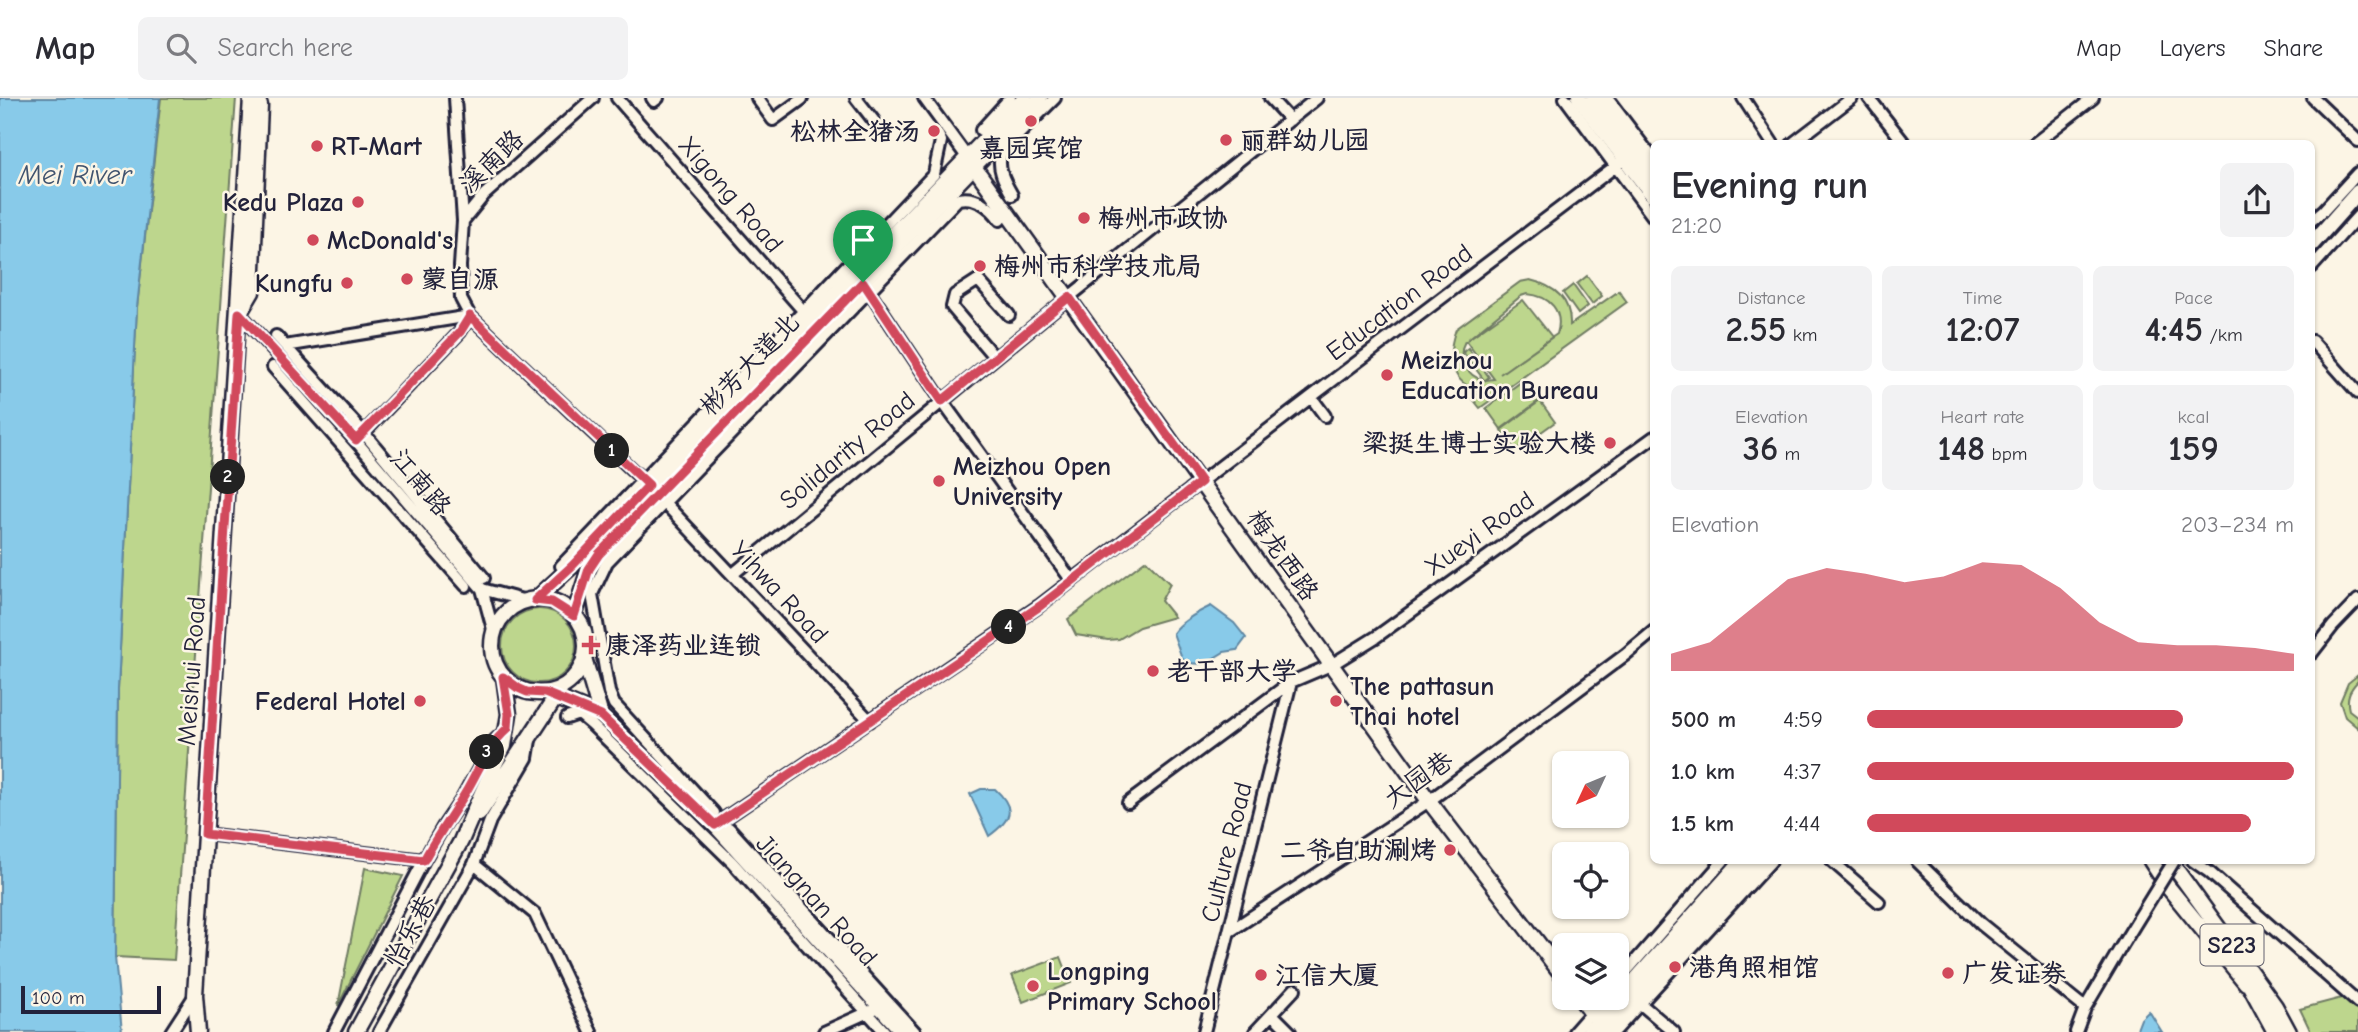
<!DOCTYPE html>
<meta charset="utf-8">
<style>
:root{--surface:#fff;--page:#f2f2f3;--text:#2b2b33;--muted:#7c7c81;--line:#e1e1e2;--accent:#d1495b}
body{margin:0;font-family:"Comic Neue","LXGW WenKai TC",sans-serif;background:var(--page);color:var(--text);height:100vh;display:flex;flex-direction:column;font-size:26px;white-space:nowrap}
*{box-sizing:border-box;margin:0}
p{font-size:23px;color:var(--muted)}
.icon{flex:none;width:38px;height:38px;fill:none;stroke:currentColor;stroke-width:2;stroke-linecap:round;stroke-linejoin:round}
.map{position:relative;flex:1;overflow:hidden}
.drawer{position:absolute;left:1650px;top:42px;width:665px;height:724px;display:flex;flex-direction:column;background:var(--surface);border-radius:10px;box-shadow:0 2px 5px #0004}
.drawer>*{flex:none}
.needle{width:46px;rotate:226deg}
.controls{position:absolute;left:1552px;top:653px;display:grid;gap:14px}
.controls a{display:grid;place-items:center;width:77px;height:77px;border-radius:10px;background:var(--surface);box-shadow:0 2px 5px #0004;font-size:35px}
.scale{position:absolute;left:21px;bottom:18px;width:140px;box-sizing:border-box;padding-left:7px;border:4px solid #22223b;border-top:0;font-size:19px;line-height:24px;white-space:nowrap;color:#22223b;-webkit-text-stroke:5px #fcf5e5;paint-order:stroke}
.pin{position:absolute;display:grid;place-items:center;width:60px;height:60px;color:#fff;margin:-72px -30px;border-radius:50% 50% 50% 0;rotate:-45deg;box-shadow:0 0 7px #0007}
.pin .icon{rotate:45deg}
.km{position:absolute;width:35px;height:35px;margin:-18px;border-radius:50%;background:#222;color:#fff;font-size:19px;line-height:35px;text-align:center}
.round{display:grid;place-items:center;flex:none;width:74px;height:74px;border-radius:10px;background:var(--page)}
.head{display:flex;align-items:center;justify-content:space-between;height:119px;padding:0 21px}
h1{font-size:38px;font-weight:800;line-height:52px}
.metrics{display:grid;grid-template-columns:repeat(3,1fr);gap:10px;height:119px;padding:7px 21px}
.metrics div{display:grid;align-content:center;border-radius:10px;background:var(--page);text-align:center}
.metrics b{font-size:35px;font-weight:800}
.metrics small{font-size:19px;font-weight:400}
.metrics p{font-size:19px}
.chart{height:196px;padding:14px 21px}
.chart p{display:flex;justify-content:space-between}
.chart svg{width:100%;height:126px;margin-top:7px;fill:var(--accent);opacity:.7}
ul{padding:0 21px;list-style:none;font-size:23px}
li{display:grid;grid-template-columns:112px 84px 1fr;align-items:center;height:52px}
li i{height:18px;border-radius:9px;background:var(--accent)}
header{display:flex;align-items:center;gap:42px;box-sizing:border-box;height:98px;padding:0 35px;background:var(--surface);border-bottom:2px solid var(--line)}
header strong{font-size:33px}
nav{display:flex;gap:38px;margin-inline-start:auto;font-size:24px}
.search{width:490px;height:63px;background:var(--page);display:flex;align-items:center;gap:18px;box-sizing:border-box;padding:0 24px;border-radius:10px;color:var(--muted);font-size:26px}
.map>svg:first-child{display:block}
</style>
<header>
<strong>Map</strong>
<div class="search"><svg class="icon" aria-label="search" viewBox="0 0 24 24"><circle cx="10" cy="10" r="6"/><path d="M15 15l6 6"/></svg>Search here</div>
<nav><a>Map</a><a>Layers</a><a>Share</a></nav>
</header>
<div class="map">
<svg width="2358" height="934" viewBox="0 0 2358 934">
<rect width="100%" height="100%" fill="#fcf5e5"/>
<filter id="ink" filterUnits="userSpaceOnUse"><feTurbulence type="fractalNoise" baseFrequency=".0143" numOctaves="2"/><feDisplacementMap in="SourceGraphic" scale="14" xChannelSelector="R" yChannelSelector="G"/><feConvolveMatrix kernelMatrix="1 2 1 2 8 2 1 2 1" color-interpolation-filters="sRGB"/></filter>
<g filter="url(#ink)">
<path fill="#bdd68d" stroke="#707c64" stroke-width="2" fill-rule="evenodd" d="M 161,0 L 236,0 L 174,862 L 115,859 L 118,591 L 137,209 Z
M 1587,178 L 1602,198 L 1592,206 L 1577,186 Z
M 1530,182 C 1555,188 1571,201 1570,227 L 1619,193 L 1627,204 L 1480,310 L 1472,300 L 1481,293 C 1450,286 1446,258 1456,231 L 1520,184 ZM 1527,196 C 1550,198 1564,213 1557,236 L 1500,276 L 1552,239 L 1523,202 L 1467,242 L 1521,198 ZM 1465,243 L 1466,243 L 1494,281 L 1485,282 L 1489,279 L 1468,250 L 1463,254 L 1484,282 C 1467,279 1456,259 1465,243 Z
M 1573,187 L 1588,208 L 1578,216 L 1563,195 Z
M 1525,281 L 1540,302 L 1501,331 L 1486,310 Z
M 1540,303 L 1555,324 L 1516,352 L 1501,332 Z
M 1146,462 L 1170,486 L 1161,503 L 1174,519 L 1139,529 L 1119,541 L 1108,542 L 1076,537 L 1068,521 Z
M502 548a37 37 0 1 1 74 0a37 37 0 1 1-74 0Z
M 2358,577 L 2358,583 C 2349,592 2346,600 2349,612 L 2358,619 L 2358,630 L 2345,619 L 2340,604 L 2348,585 Z
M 365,770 L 403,778 L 338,908 Z
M 1061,859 L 1071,885 L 1023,904 L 1012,877 Z
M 2345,899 L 2358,909 L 2358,934 L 2311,934 L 2300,911 Z"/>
<path fill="#88cae9" stroke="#5f87a3" stroke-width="2" d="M 0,0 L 160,0 L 137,209 L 118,591 L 115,859 L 122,934 L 0,934 Z
M 1211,508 L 1234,525 L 1246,540 L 1237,552 L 1224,554 L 1204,566 L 1186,565 L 1182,560 L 1173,535 C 1182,523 1198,514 1211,508 Z
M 981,691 L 995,691 C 1017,711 1011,722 989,738 L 970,696 Z
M 2149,913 L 2162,934 L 2136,934 L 2141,921 Z"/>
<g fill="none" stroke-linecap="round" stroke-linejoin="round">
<g stroke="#22223b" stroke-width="16">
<path id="minor" d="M 455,0 L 463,123
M 617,0 L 806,216
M 652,0 L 654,3 L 658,0
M 757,0 L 773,22 L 802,1
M 856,0 L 874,23
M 924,0 L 967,59
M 1270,0 L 1290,22
M 1565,0 L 1654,120
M 1607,0 L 1654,62
M 1743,0 L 1773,46
M 1869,0 L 1905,46
M 2313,0 L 2358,43
M 981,32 L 1010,0
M 1792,46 L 1852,0
M 2034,46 L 2093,0
M 1012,97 C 1004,83 996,69 1002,53 L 1055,0
M 2312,122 L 2324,112 L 2358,75
M 2312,169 L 2358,118
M 865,187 L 942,303 L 1072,483
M 239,215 L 356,343 L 482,491 L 494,535
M 276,238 L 364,335 L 484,480
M 2312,243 L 2358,295
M 285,248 L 470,218 L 646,385
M 990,254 L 952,209 L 955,197 L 978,182 L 1009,217
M 273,269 L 466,488
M 1311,299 L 1325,318
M 356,343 L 460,234 L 470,218 L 461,201 L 460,168 L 463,123 L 484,97 L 593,0
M 660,400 L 870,623
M 561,468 L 934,76 L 941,43 L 938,37
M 733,476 L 1069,199 L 1317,0
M 482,491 L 526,503
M 2312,555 L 2333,528 L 2358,502
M 567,620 L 579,616 L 592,627 L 732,764 L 885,934
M 1128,705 L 1291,584 L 1331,567 L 1376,539 L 1654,339
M 714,715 L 614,606 L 609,594 L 592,496 L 607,464 L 958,101 C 975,97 990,108 1000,122
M 715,727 L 1039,508 L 1311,299 L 1625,61
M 729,730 L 915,934
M 205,736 L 424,762
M 1832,763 L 1879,804
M 1917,763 L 1981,826 L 2085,910
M 2193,763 L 2209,774 L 2358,905
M 474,766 L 535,816 L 591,934
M 1230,833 L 1429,703 L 1625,557 L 1654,533
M 1617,884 L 1723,763
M 1636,902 L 1674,934
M 1272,916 L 1290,934
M 171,934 L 195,897
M 334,934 L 424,762 L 443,729 L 462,701 L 494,643 L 508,630
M 379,934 L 474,766 L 490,723 L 527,660 L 530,642
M 824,934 L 873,912
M 1204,934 L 1291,584
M 1255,934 L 1295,891
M 1574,934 L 1604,900
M 1614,934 L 1771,763
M 2076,934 L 2085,910 L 2121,849"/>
</g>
<g stroke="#22223b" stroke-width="19">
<path id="major" d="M 1579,0 L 1654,99
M 1594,0 L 1654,79
M 967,59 L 1429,703 L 1564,879
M 2312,146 L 2358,94
M 242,211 L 252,194 L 260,7
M492 548a47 47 0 1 1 94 0a47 47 0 1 1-94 0Z
M 535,502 L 572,468 L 1025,0
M 574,518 L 589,471 L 599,456 L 1040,0
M 584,560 L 601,618
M 545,595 L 601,618 L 715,727 L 903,934
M 479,716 L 560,593
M 2151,763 L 2168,789 L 2246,885
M 2170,763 L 2275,908 L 2289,934
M 2244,877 L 2275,934
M 1580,900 L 1598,923
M 198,934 L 195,897 L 251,0
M 356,934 L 461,743 L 489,678 L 504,648 L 509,616 L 504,579
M 1589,934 L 1742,763
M 1604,934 L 1760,763"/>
</g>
<use href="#minor" stroke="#fcf5e5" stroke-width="10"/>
<use href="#major" stroke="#fcf5e5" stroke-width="14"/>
<g stroke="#22223b" stroke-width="16" stroke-linecap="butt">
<path id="minor-bridge" d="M 2121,849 L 2174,763"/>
</g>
<use href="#minor-bridge" stroke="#fcf5e5" stroke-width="10"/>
</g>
</g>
<g fill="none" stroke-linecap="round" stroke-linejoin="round" filter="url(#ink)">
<g stroke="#fff" stroke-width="14">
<path id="route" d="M 863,184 L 942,303 L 1069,199 L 1201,384 L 1040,508 L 715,727 L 601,618 L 545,595 L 527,594 L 518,590 L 503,579 L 509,616 L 508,630 C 485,650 477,678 461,702 C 449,722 435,741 424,762 L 205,736 L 239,215 L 356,342 L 460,234 L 470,218 L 649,387 L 572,468 L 535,502 L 552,504 L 574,518 L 589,471 L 599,456 Z"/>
</g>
<use href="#route" stroke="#d1495b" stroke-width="9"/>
</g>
<g fill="#d1495b" stroke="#fcf5e5" stroke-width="2.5">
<circle cx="1031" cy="23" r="7"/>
<circle cx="934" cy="33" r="7"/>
<circle cx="1226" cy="42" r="7"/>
<circle cx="317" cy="48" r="7"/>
<circle cx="358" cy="104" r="7"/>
<circle cx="1084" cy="120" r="7"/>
<circle cx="313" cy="142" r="7"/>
<circle cx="980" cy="168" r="7"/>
<circle cx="407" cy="181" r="7"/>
<circle cx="347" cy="185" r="7"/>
<circle cx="1387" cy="277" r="7"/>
<circle cx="1610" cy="345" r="7"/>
<circle cx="939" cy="383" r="7"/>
<path d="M587.5 536.5h7v7h7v7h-7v7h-7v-7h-7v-7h7z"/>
<circle cx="1153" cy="573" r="7"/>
<circle cx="420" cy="603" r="7"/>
<circle cx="1336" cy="603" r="7"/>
<circle cx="1450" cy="752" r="7"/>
<circle cx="1675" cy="869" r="7"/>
<circle cx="1948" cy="875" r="7"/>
<circle cx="1261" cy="877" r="7"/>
<circle cx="1033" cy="888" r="7"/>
</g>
<g text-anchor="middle" stroke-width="5" stroke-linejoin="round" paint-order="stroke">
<rect fill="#fcf5e5" stroke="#63616e" stroke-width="2" x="2200.5" y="826.5" width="63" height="41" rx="5"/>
<g font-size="24" font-weight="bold" fill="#22223b">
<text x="2232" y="855">S223</text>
</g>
<g font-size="26" font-weight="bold" fill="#22223b" stroke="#fcf5e5" text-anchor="start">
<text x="920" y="42" text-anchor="end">松林全猪汤</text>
<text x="1240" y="51">丽群幼儿园</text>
<text x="331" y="57">RT-Mart</text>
<text x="1031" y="59" text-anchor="middle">嘉园宾馆</text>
<text x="344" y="113" text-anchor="end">Kedu Plaza</text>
<text x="1098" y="129">梅州市政协</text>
<text x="327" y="151">McDonald's</text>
<text x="994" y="177">梅州市科学技术局</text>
<text x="421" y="190">蒙自源</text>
<text x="333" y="194" text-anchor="end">Kungfu</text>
<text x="1401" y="271">Meizhou<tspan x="1401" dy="30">Education Bureau</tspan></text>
<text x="1596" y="354" text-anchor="end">梁挺生博士实验大楼</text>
<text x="953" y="377">Meizhou Open<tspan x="953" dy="30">University</tspan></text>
<text x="605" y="556">康泽药业连锁</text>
<text x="1167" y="582">老干部大学</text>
<text x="1350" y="597">The pattasun<tspan x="1350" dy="30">Thai hotel</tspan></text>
<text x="406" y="612" text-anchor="end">Federal Hotel</text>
<text x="1436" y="761" text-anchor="end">二爷自助涮烤</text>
<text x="1689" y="878">港角照相馆</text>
<text x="1047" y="882">Longping<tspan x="1047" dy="30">Primary School</tspan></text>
<text x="1962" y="884">广发证券</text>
<text x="1275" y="886">江信大厦</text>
</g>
<g font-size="26" fill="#22223b" stroke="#fcf5e5">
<text transform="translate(491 63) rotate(-44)" y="9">溪南路</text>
<text transform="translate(731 96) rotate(49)" y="9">Xigong Road</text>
<text transform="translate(1399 204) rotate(-37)" y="9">Education Road</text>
<text transform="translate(749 266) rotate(-46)" y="9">彬芳大道北</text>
<text transform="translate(847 352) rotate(-40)" y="9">Solidarity Road</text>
<text transform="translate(421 384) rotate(50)" y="9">江南路</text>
<text transform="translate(1479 435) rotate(-35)" y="9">Xueyi Road</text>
<text transform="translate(1283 457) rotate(55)" y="9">梅龙西路</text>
<text transform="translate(780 494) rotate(47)" y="9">Yihwa Road</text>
<text transform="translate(191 573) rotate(-86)" y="9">Meishui Road</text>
<text transform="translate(1418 681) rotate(-35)" y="9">大园巷</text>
<text transform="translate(1226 754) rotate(-76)" y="9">Culture Road</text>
<text transform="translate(817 802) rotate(48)" y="9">Jiangnan Road</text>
<text transform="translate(410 833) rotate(-61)" y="9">怡乐巷</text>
</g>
<g font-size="28" font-style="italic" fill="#41546f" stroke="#fcf5e5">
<text x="75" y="86">Mei River</text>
</g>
</g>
</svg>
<div class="controls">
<a><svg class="needle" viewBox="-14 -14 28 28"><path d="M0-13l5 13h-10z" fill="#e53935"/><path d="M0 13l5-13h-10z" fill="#7c7c81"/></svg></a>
<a><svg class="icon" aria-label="locate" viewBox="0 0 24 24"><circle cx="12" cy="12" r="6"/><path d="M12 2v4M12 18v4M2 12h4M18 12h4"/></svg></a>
<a><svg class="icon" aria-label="layers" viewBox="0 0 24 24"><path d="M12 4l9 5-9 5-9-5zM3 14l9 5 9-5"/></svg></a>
</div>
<div class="scale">100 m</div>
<div class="pin" style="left:863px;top:184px;background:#1e9e55"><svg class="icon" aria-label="arrive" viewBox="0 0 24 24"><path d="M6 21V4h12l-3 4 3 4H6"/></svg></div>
<b class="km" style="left:612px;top:353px">1</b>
<b class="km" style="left:228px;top:379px">2</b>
<b class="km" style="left:487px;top:654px">3</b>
<b class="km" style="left:1009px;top:529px">4</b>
<section class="drawer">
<div class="head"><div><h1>Evening run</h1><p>21:20</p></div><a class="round"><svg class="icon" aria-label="share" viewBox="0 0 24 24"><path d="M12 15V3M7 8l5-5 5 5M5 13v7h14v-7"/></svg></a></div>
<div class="metrics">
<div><p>Distance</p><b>2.55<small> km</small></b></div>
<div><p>Time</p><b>12:07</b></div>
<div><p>Pace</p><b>4:45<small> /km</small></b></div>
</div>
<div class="metrics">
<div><p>Elevation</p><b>36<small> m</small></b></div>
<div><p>Heart rate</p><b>148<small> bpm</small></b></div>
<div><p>kcal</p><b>159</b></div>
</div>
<div class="chart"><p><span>Elevation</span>203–234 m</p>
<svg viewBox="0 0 160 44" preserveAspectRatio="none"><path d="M0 44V38L10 34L20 23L30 12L40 8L50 10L60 13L70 11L80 6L90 7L100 15L110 27L120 34L130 35L140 35L150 36L160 38V44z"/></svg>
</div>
<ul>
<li><b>500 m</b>4:59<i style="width:74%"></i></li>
<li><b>1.0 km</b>4:37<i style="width:100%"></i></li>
<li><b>1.5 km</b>4:44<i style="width:90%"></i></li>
</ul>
</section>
</div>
